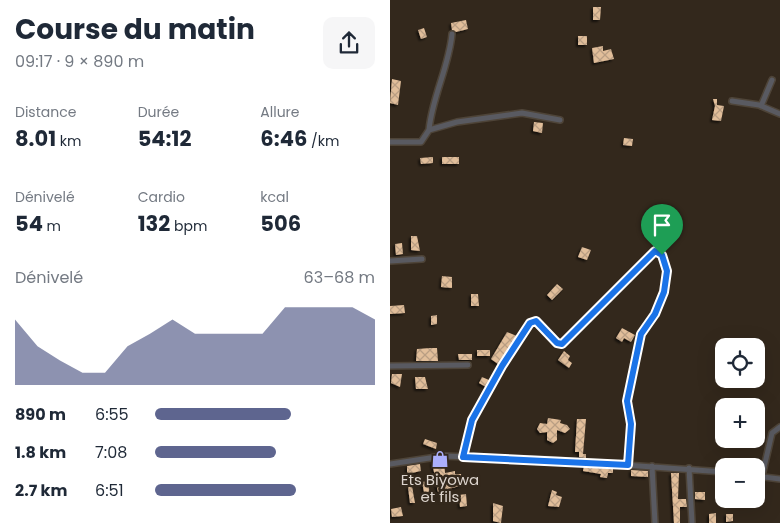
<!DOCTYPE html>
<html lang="fr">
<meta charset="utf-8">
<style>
:root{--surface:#fff;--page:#f6f6f7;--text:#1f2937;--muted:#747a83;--accent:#5e658f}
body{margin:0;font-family:Poppins,sans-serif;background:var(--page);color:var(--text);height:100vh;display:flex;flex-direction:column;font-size:19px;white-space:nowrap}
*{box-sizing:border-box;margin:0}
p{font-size:16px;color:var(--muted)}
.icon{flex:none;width:28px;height:28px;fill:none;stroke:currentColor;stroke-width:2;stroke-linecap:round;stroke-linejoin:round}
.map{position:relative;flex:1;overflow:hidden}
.drawer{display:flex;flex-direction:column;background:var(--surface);width:390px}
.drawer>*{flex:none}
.controls{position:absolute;left:325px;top:338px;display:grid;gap:10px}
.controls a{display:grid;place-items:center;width:50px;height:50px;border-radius:10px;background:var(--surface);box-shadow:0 5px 20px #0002;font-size:25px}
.pin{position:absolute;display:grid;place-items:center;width:42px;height:42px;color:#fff;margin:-51px -21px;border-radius:50% 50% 50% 0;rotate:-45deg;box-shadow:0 0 5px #0007}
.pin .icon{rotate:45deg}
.round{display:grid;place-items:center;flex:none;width:52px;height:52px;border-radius:10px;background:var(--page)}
.overview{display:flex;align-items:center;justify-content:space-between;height:85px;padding:0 15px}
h1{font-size:28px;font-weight:700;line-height:38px}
.metrics{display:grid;grid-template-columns:repeat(3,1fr);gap:8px;height:85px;padding:5px 15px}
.metrics div{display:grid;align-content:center}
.metrics b{font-size:21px;font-weight:700}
.metrics small{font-size:14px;font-weight:400}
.metrics p{font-size:14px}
.chart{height:140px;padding:10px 15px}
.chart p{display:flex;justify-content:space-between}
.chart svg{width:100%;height:90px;margin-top:5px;fill:var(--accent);opacity:.7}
ul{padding:0 15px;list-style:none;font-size:16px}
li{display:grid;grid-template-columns:80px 60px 1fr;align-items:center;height:38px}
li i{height:12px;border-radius:6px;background:var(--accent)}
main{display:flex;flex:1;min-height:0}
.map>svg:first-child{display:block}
</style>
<main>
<section class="drawer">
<div class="overview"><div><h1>Course du matin</h1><p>09:17 · 9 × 890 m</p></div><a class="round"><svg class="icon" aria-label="share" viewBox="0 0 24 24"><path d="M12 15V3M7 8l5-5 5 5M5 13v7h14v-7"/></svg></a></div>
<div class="metrics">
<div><p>Distance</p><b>8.01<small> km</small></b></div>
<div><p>Durée</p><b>54:12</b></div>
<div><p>Allure</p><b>6:46<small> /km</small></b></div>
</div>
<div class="metrics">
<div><p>Dénivelé</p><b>54<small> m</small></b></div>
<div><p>Cardio</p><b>132<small> bpm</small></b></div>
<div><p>kcal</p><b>506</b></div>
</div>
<div class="chart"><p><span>Dénivelé</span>63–68 m</p>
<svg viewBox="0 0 160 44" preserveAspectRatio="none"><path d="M0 44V12L10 25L20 32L30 38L40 38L50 25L60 19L70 12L80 19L90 19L100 19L110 19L120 6L130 6L140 6L150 6L160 12V44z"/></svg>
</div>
<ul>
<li><b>890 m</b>6:55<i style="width:62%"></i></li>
<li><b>1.8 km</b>7:08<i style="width:55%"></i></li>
<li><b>2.7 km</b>6:51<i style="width:64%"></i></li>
</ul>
</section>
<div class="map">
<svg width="390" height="523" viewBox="0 0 390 523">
<defs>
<pattern id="building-cross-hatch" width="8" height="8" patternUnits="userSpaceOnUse" patternTransform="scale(1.25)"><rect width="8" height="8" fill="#e1be9a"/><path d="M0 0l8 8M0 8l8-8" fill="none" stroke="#b99e83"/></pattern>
<filter id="shadow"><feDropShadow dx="-2" dy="2" stdDeviation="1" flood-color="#0009"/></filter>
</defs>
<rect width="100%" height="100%" fill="#33281c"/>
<path fill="url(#building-cross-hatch)" filter="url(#shadow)" d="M 203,7 L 211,7 L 210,20 L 203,20 Z
M 76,20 L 78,29 L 66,32 L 62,30 L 61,23 Z
M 34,28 L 37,37 L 31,39 L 28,30 Z
M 188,36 L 197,36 L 197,45 L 188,45 Z
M 213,46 L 213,51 L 221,49 L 224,59 L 204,63 L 202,48 Z
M 2,79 L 11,81 L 8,105 L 0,103 Z
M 323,99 L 327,99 L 327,105 L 334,106 L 331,121 L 322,120 L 325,106 Z
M 144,122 L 153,123 L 152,133 L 143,131 Z
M 234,138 L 243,139 L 242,146 L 233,145 Z
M 43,157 L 43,163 L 31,164 L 30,158 Z
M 52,157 L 69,157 L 69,164 L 52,164 Z
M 21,236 L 27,236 L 30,251 L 21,250 Z
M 12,243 L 13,254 L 6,255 L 5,244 Z
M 192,247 L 201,250 L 197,260 L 188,257 Z
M 52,276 L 62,277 L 62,288 L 51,287 Z
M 167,284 L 173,289 L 162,300 L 157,295 Z
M 81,294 L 88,294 L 89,306 L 81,306 Z
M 14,305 L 15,313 L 0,314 L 0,306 Z
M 47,315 L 47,324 L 41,325 L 41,316 Z
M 232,328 L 245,335 L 241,342 L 234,338 L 232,342 L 226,338 Z
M 117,332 L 127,336 L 108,364 L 101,359 Z
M 40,348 L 47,348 L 48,361 L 26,361 L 27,349 Z
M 87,350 L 100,350 L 100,356 L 87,356 Z
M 174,351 L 180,356 L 178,360 L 182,363 L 179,368 L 168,360 Z
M 68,354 L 82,354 L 82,360 L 69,360 Z
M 2,374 L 12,374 L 10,387 L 1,383 Z
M 25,377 L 35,377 L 38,389 L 26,389 Z
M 92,377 L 99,380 L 96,387 L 89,383 Z
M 158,418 L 171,420 L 170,423 L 177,425 L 180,429 L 175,433 L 167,430 L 167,440 L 163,443 L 157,440 L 157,432 L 150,433 L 147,429 L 150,423 L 157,424 Z
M 187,419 L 196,419 L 193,454 L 196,454 L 196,458 L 189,457 L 189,452 L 185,452 Z
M 35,439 L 47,443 L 46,449 L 33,444 Z
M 54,460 L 55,473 L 65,471 L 65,474 L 71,474 L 73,485 L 48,492 L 42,462 Z
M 30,464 L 31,471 L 17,474 L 17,466 Z
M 194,466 L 223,469 L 223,473 L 218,473 L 217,478 L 210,477 L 211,474 L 193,471 Z
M 241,470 L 258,471 L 258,477 L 241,476 Z
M 281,473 L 289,473 L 288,499 L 296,499 L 297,507 L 290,507 L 290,523 L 284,523 Z
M 38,481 L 40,496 L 35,497 L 32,482 Z
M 22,486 L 25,503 L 20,503 L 18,487 Z
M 162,490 L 167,492 L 166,495 L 172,497 L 169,507 L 158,506 Z
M 305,492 L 315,492 L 315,500 L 305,499 Z
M 76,494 L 77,506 L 70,507 L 69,495 Z
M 103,503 L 113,506 L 111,523 L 103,521 Z
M 11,507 L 13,516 L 2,517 L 1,509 Z
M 326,513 L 326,523 L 319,523 L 319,514 Z
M 336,514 L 343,514 L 343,521 L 336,522 Z"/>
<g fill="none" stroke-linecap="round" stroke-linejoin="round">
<g stroke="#4e4438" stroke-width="8">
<path id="minor" d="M 342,101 L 369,105 L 390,114
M 371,106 L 382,80
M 39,130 C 42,97 59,67 62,34
M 0,142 L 31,142 L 39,130 L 67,122 L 132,113 L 170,120
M 0,261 L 32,259
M 0,366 L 78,365
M 73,457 L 82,420 L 112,366 L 140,323 L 146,321 L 167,343 L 172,344 L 265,251 L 271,255 L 277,271 L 274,292 L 265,314 L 251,334 L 237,401 L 241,423 L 238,465
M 0,464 L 53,456 L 164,460 L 334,472
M 262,466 L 265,523
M 299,468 L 302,522
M 366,476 L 390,479
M 372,476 L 382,433 L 390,427"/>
</g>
<use href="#minor" stroke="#595a61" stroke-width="5"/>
</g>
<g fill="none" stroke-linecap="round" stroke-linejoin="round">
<g stroke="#fff" stroke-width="10">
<path id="route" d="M 265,251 L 272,255 L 277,271 L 274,292 L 265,314 L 251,334 L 237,401 L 241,424 L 238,465 L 73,457 L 82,420 L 112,366 L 140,323 L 146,321 L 167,343 L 172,344 Z"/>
</g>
<use href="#route" stroke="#1a73e8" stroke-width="6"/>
</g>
<defs>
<g id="shop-bare" transform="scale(1.35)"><path d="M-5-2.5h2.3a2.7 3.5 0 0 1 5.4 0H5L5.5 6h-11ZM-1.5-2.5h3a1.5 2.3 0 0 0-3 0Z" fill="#abaffb" stroke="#33281c" stroke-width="2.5" paint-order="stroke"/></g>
</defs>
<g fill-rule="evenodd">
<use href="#shop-bare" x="50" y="459"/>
</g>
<g text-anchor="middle" stroke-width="5" stroke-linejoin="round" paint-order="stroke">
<g font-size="15" fill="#ddd5ce" stroke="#33281c">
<text x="50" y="485">Ets Biyowa<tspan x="50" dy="17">et fils</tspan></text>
</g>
</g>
</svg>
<div class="controls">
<a><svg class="icon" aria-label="locate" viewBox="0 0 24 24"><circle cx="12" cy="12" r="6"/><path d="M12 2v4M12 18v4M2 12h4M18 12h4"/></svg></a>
<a>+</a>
<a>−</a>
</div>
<div class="pin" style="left:272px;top:255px;background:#1e9e55"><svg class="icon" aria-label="arrive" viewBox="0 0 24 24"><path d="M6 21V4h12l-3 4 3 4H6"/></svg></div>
</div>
</main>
